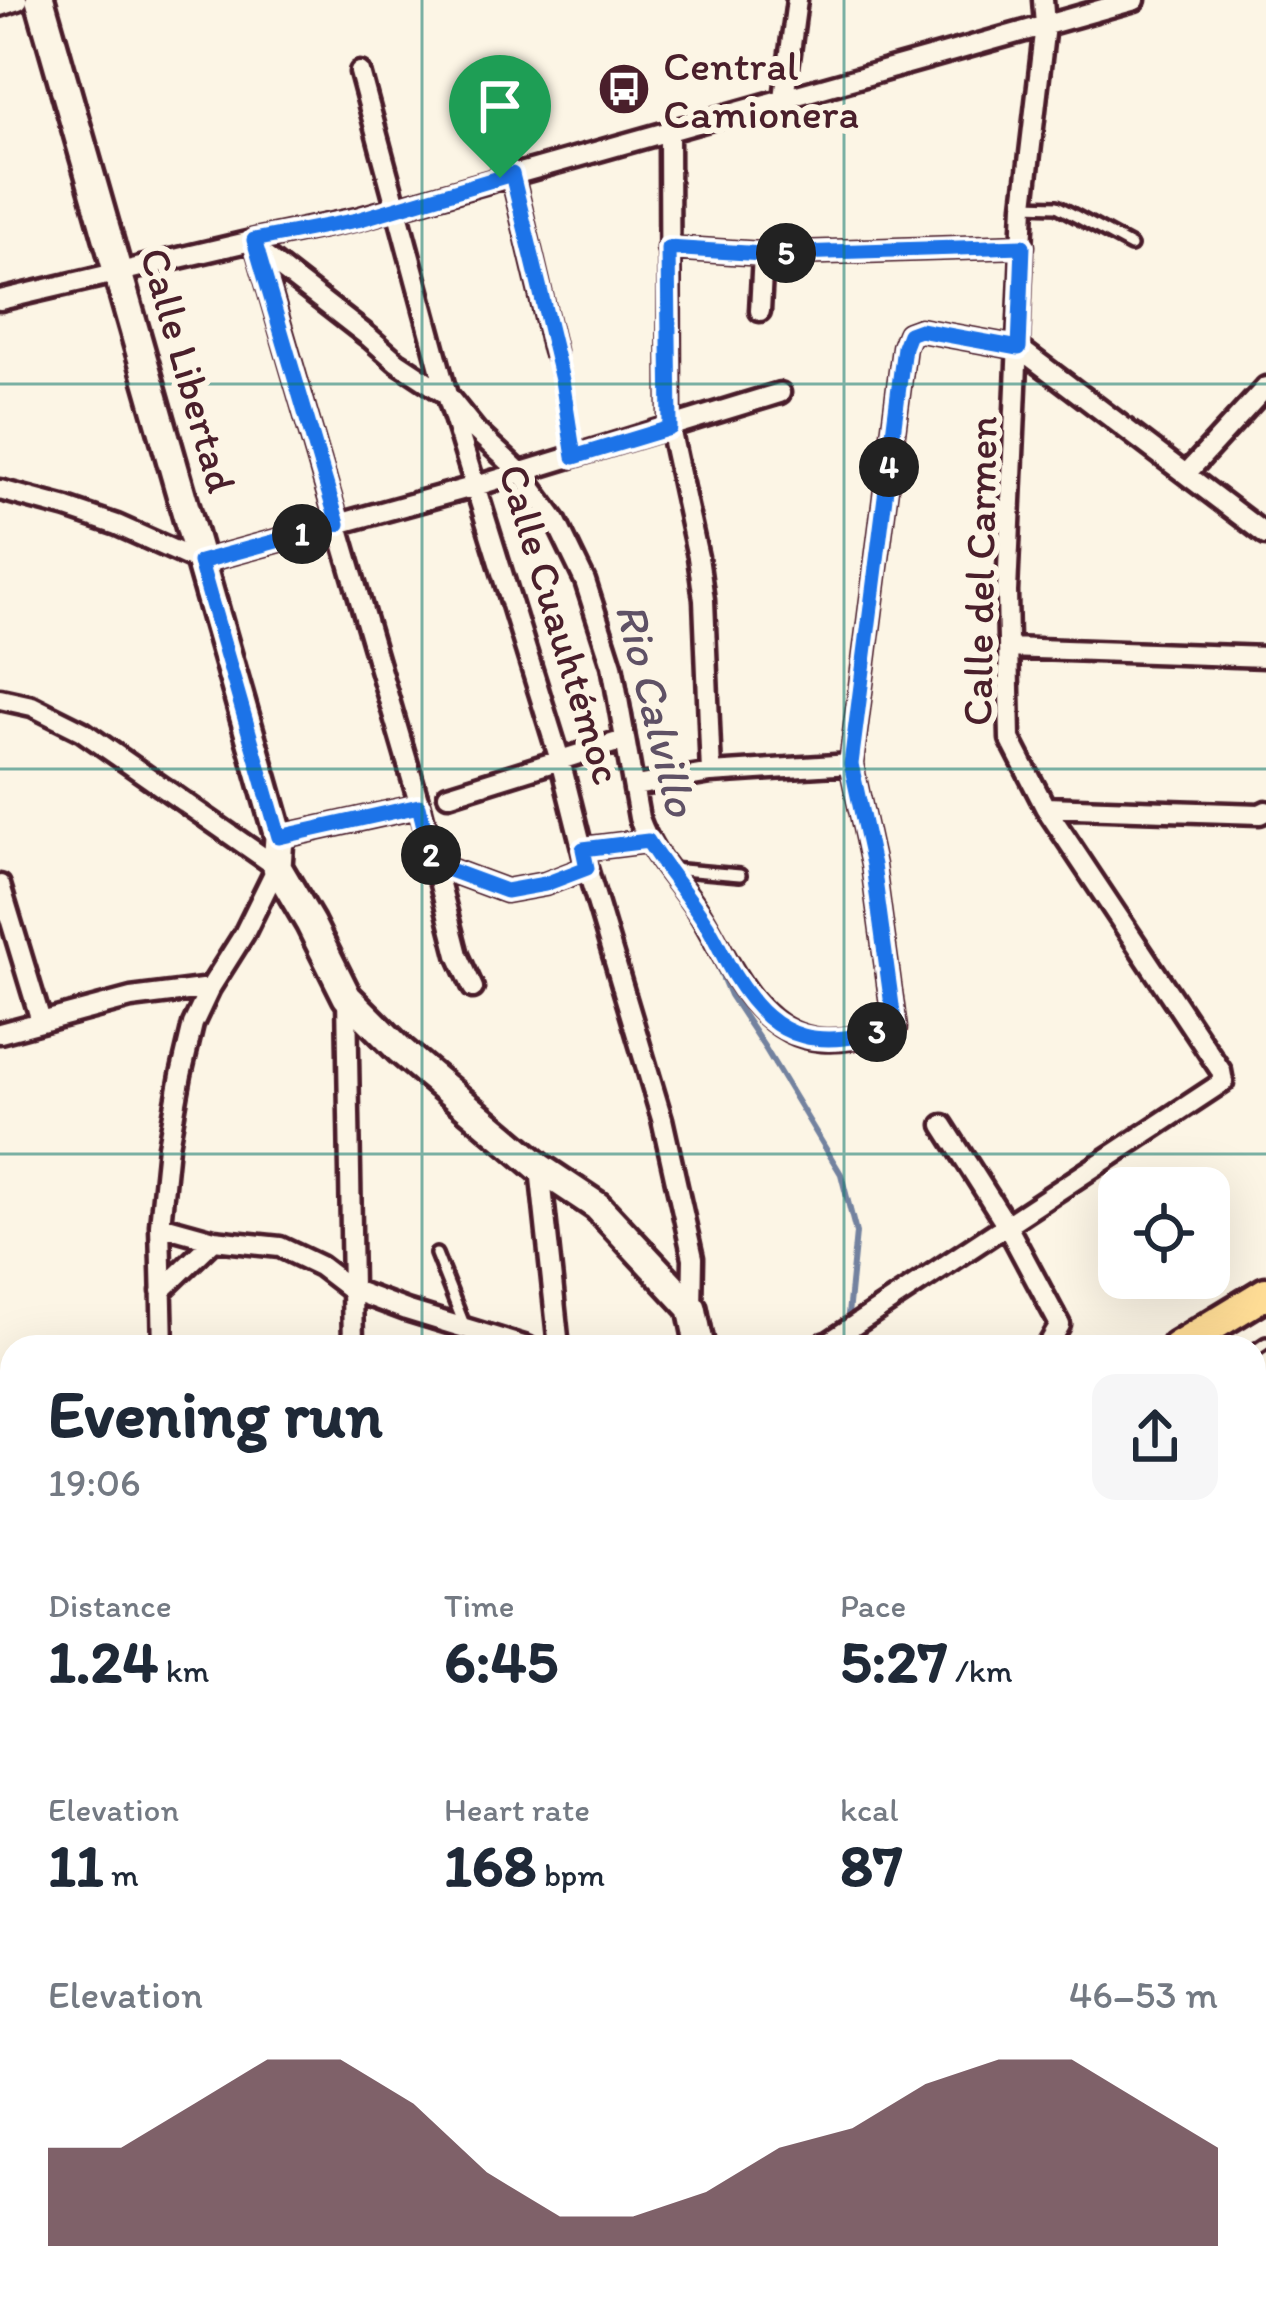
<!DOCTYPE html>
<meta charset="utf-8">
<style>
:root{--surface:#fff;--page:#f6f6f7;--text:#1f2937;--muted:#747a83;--accent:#4a1f2b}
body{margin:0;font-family:Itim,sans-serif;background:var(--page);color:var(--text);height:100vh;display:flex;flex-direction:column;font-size:45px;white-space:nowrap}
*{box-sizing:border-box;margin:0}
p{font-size:39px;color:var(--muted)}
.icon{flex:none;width:66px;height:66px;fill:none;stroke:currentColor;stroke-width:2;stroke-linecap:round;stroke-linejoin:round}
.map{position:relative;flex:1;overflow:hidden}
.drawer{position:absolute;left:0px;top:1335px;width:1266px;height:972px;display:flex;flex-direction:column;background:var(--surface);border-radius:36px 36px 0 0;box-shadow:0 12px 48px #0002}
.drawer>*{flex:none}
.fabs{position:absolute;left:1098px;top:1167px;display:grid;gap:24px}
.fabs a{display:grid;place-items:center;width:132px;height:132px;border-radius:24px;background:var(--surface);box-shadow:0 12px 48px #0002;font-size:60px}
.pin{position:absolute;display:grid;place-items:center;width:102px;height:102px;color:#fff;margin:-123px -51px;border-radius:50% 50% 50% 0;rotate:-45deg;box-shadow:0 0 12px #0007}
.pin .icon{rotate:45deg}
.km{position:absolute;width:60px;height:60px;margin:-30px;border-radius:50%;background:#222;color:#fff;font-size:33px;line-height:60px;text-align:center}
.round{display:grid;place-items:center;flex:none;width:126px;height:126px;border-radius:24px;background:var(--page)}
.head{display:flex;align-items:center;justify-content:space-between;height:204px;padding:0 48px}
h1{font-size:66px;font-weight:700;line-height:90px}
.metrics{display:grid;grid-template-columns:repeat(3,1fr);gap:18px;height:204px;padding:12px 48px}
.metrics div{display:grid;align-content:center}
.metrics b{font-size:60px;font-weight:700}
.metrics small{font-size:33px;font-weight:400}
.metrics p{font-size:33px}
.chart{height:336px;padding:24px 48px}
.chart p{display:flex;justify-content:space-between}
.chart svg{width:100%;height:216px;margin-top:12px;fill:var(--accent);opacity:.7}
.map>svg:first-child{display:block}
</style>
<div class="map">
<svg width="1266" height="2307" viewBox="0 0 1266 2307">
<rect width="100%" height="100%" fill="#fcf5e5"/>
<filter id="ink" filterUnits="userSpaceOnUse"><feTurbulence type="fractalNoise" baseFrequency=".00833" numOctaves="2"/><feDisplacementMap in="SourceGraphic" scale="24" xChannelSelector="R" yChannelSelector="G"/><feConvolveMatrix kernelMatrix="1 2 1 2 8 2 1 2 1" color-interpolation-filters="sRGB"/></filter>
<g filter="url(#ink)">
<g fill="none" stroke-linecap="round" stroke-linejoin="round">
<path stroke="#73829f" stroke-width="6" d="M 499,440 L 524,464
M 593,578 C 620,641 633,712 641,780
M 711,951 L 730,995 L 765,1048 L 841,1174 L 856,1233 L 847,1325
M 1148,2295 L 1154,2307"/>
<g stroke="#4a1f2b" stroke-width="18">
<path id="lane" d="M 1024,205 L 1057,206 L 1131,246
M 554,351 L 562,380 L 574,457
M 670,869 L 740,875
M 436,1254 L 465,1327
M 1254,1351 L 1266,1343
M 0,1871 L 12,1869
M 1254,2282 L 1266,2281
M 1077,2299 L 1119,2295"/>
</g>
<g stroke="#4a1f2b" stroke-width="27">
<path id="street" d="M 0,6 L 18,0
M 360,72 L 447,395 L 560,760 L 587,868 L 662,1119 L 693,1258 L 692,1308
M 784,98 L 797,0
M 669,130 L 670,428 L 698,557 L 704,600 L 711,773
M 512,174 L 554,351
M 668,248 L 763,254 L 1023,246
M 257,250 L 370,338 L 397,362 L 447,395 L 476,431 L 521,473 L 556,521 L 585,581 L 612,665 L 639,818 C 655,861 676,876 699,912 C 729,960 755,1035 822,1040 C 847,1042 871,1034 895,1028 L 873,865 L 851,764 L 904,347 L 909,334 L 920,330 L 1019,348 L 1266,535
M 258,251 L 420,806 L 458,955 L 473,988
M 0,300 L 260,239 L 357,219 L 1135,0
M 760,311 L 763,254
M 1186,474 L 1266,387
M 0,490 L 67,508 L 117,525 L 200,562 L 476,486 L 780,393
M 1008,648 L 1266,657
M 0,699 L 32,706 L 82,731 L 277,867 L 244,934 L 210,988 L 193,1024 L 181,1075 L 168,1146 L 160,1225 L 163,1347
M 635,786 L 711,773 L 851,764
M 448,795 L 624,740
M 1045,807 L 1260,814 L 1266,811
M 279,837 L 420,806
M 583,849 L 648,841
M 433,864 L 506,891 L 545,884 L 587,868
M 0,885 L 41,1021
M 347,997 L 353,1347
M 0,1033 L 131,998 L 210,988
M 943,1125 L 1006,1224 L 1060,1325 L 1047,1347
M 540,1168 L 559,1347
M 160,1225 L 214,1240 L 280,1247 L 320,1266 L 350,1289 L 406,1310 L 527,1347
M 161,1291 L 214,1240
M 815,1347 L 829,1342 L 1223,1082 L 1221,1071 L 1045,807 L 1010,739 L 1007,592 L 1024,205 L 1045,25 L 1043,0
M 0,1730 L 12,1731
M 0,2182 L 12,2177
M 278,2295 L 279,2307
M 1075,2295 L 1080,2307"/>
</g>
<g stroke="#4a1f2b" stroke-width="36">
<path id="secondary" d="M 40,0 L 279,837 L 277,867 L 310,923 L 347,997 L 400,1050 L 540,1168 L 597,1206 L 692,1308 L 700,1347
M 0,1491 L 10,1537"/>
</g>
<g stroke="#4a1f2b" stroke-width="39">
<path id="primary" d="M 1177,1347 L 1266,1293
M 0,2101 L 12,2094"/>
</g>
<use href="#lane" stroke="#fcf5e5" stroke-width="9"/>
<use href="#street" stroke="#fcf5e5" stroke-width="18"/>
<use href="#secondary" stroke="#fcf5e5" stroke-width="27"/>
<use href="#primary" stroke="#ffdd96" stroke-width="30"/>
</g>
</g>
<g fill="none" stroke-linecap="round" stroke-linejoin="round" filter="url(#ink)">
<g stroke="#fff" stroke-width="24">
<path id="route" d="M 512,174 L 562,380 L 574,457 L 670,428 L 668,248 L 763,254 L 1023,246 L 1019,348 L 920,330 L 909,334 L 904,347 L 851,764 L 873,865 L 895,1028 C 820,1047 779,1048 734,975 C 724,959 717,941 707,925 C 689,896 666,871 648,841 L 583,849 L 587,868 L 545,884 L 506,891 L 433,864 L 419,806 L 279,837 L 200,562 L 338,524 L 254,240 L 357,220 Z"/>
</g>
<use href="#route" stroke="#1a73e8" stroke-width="15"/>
</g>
<path fill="none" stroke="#0f766e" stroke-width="3" stroke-opacity="0.55" d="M 422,0 L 422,1347M 844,0 L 844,1347M 0,384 L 1266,384M 0,769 L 1266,769M 0,1154 L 1266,1154M 0,1538 L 12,1538M 1254,1538 L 1266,1538M 0,1922 L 12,1922M 1254,1922 L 1266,1922M 422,2295 L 422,2307M 844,2295 L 844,2307"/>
<defs>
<g id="bus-disc" transform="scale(2.7)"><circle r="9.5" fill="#4a1f2b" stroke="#fcf5e5"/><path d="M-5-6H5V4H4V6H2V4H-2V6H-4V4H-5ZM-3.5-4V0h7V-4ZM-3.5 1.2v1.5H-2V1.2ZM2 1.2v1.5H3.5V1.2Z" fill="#fff"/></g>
</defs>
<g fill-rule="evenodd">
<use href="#bus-disc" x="624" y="89"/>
</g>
<g text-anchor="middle" stroke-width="12" stroke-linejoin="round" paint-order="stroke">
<g font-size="42" fill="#4a1f2b" stroke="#fcf5e5" text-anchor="start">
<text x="663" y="80">Central<tspan x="663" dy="48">Camionera</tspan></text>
</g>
<g font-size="42" fill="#4a1f2b" stroke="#fcf5e5">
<text transform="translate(189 370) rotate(74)" y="15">Calle Libertad</text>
<text transform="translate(979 571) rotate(-89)" y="15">Calle del Carmen</text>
<text transform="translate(561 624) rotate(73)" y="15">Calle Cuauhtémoc</text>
</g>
<g font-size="45" font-style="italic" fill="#5f5165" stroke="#fcf5e5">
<text transform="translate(657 709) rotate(76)" y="16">Rio Calvillo</text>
</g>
</g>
</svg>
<div class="fabs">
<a><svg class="icon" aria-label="locate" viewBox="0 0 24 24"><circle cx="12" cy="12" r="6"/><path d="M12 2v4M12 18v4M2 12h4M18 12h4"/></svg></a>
</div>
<div class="pin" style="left:500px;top:178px;background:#1e9e55"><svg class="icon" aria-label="arrive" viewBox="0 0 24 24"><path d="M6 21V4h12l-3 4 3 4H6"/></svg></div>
<b class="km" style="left:302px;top:534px">1</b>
<b class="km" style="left:431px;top:855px">2</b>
<b class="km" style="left:877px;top:1032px">3</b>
<b class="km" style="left:889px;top:467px">4</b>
<b class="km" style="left:786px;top:253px">5</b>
<section class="drawer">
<div class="head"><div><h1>Evening run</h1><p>19:06</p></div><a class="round"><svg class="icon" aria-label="share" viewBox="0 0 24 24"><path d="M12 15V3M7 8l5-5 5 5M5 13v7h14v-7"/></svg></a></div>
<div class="metrics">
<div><p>Distance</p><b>1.24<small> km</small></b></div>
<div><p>Time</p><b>6:45</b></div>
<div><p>Pace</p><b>5:27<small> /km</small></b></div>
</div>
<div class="metrics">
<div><p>Elevation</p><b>11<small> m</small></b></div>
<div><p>Heart rate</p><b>168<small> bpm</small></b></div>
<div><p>kcal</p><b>87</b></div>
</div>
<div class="chart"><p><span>Elevation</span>46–53 m</p>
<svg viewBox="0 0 160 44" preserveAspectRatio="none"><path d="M0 44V24L10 24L20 15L30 6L40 6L50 15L60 29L70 38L80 38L90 33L100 24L110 20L120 11L130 6L140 6L150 15L160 24V44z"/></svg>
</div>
</section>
</div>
